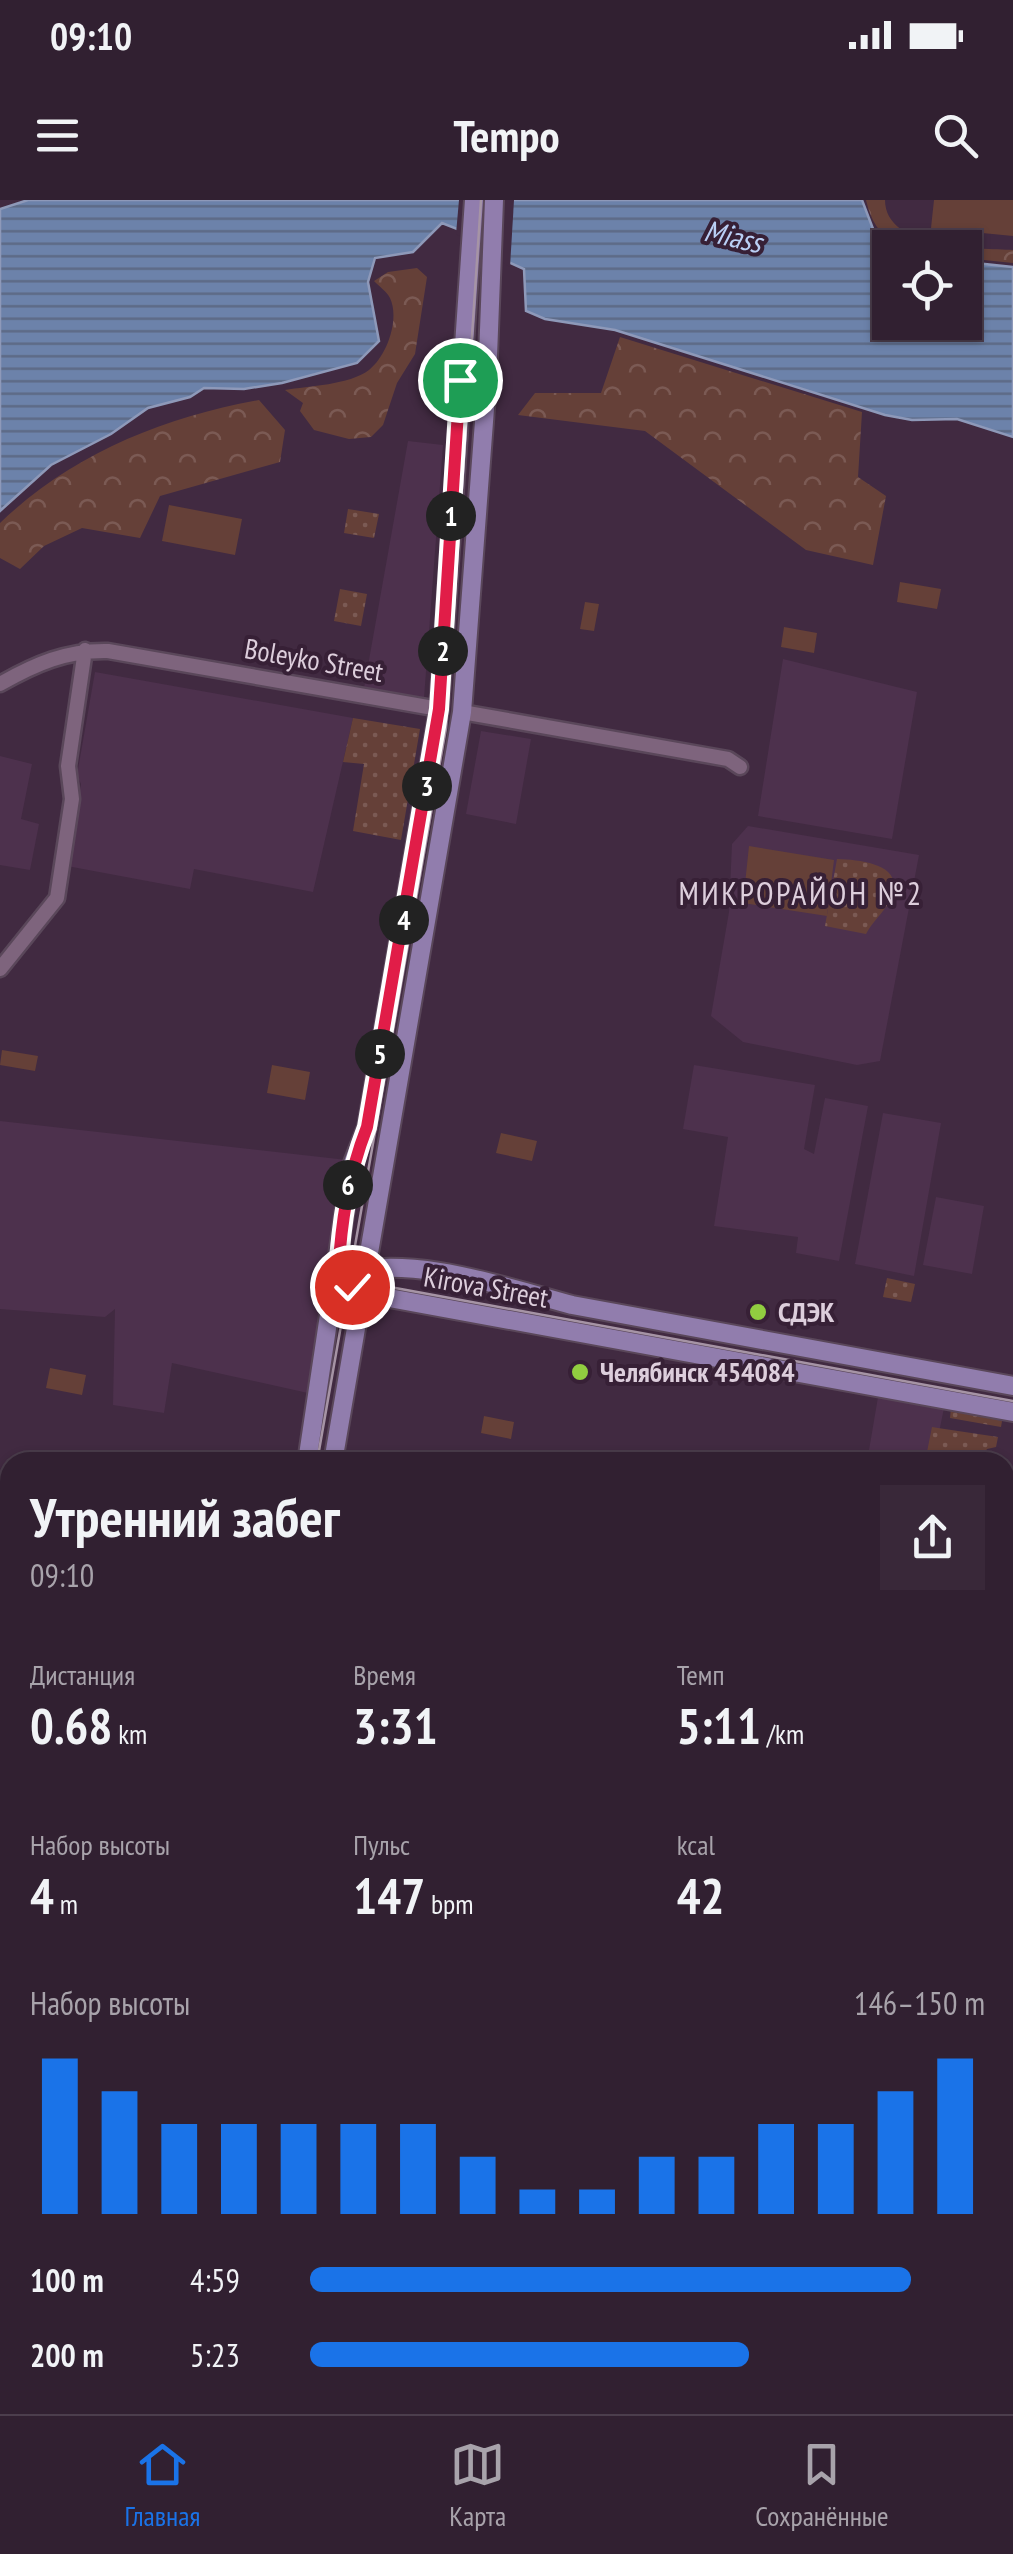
<!DOCTYPE html>
<html lang="ru">
<meta charset="utf-8">
<style>
:root{--surface:#312031;--page:#392839;--text:#f1f3f6;--muted:#a8a3ab;--line:#4c3e4d;--accent:#1a73e8}
body{margin:0;font-family:"PT Sans Narrow",sans-serif;background:var(--page);color:var(--text);height:100vh;display:flex;flex-direction:column;font-size:38px;white-space:nowrap}
*{box-sizing:border-box;margin:0}
p{font-size:32px;color:var(--muted)}
.icon{flex:none;width:55px;height:55px;fill:none;stroke:currentColor;stroke-width:2;stroke-linecap:round;stroke-linejoin:round}
.map{position:relative;flex:1;overflow:hidden}
.sheet{position:absolute;left:0px;top:1252px;width:1015px;height:962px;display:flex;flex-direction:column;background:var(--surface);border-radius:30px 30px 0 0;box-shadow:0 2px 8px #0004,0 0 0 2px var(--line)}
.sheet>*{flex:none}
.tools{position:absolute;left:872px;top:30px;display:grid;gap:20px}
.tools a{display:grid;place-items:center;width:110px;height:110px;border-radius:0px;background:var(--surface);box-shadow:0 2px 8px #0004,0 0 0 2px var(--line);font-size:50px}
.pin{position:absolute;display:grid;place-items:center;width:85px;height:85px;color:#fff;margin:-42px;border:5px solid #fff;border-radius:50%;box-shadow:0 2px 10px #0007}
.km{position:absolute;width:50px;height:50px;margin:-25px;border-radius:50%;background:#222;color:#fff;font-size:28px;line-height:50px;text-align:center}
.round{display:grid;place-items:center;flex:none;width:105px;height:105px;border-radius:0px;background:var(--page)}
.overview{display:flex;align-items:center;justify-content:space-between;height:170px;padding:0 30px}
h1{font-size:55px;font-weight:600;line-height:75px}
.figures{display:grid;grid-template-columns:repeat(3,1fr);gap:15px;height:170px;padding:10px 30px}
.figures div{display:grid;align-content:center}
.figures b{font-size:50px;font-weight:600}
.figures small{font-size:28px;font-weight:400}
.figures p{font-size:28px}
.chart{height:280px;padding:20px 30px}
.chart p{display:flex;justify-content:space-between}
.chart svg{width:100%;height:180px;margin-top:10px;stroke:var(--accent);stroke-width:6}
ul{padding:0 30px;list-style:none;font-size:32px}
li{display:grid;grid-template-columns:160px 120px 1fr;align-items:center;height:75px}
li i{height:25px;border-radius:12px;background:var(--accent)}
.status{display:flex;justify-content:space-between;align-items:center;height:70px;padding:0 50px;background:var(--surface);direction:ltr}
.status svg{height:28px;fill:currentColor}
header{display:flex;justify-content:space-between;align-items:center;height:130px;padding:0 30px;background:var(--surface);font-size:45px;font-weight:600}
.tab-bar{display:flex;justify-content:space-around;align-items:center;height:140px;border-top:2px solid var(--line);background:var(--surface);font-size:28px;color:var(--muted)}
.tab-bar a{display:grid;justify-items:center;gap:5px}
.tab-bar .selected{color:var(--accent)}
.map>svg:first-child{display:block}
</style>
<div class="status"><b>09:10</b><svg viewBox="0 0 49 12"><path d="M0 12V9h3v3zM5 12V6h3v6zM10 12V3h3v9zM15 12V0h3v12zM26 1h20v11H26zM47 4h2v5h-2z"/></svg></div>
<header><svg class="icon" aria-label="menu" viewBox="0 0 24 24"><path d="M4 6h16M4 12h16M4 18h16"/></svg>Tempo<svg class="icon" aria-label="search" viewBox="0 0 24 24"><circle cx="10" cy="10" r="6"/><path d="M15 15l6 6"/></svg></header>
<div class="map">
<svg width="1013" height="2214" viewBox="0 0 1013 2214">
<defs>
<pattern id="grass-dots" width="8" height="8" patternUnits="userSpaceOnUse" patternTransform="scale(2.5)"><rect width="8" height="8" fill="#654038"/><path d="M2 2h.1M6 6h.1" fill="none" stroke="#7b5a54" stroke-width="1.8" stroke-linecap="round"/></pattern>
<pattern id="forest-crowns" width="20" height="18" patternUnits="userSpaceOnUse" patternTransform="scale(2.5)"><rect width="20" height="18" fill="#654038"/><path d="M2 6a3 3 0 1 1 6 0M12 15a3 3 0 1 1 6 0" fill="none" stroke="#7b5a54"/></pattern>
<pattern id="water-rules" width="6" height="5" patternUnits="userSpaceOnUse" patternTransform="scale(2.5)"><rect width="6" height="5" fill="#6c82aa"/><path d="M0 2.5h6" fill="none" stroke="#5d6a86"/></pattern>
</defs>
<rect width="100%" height="100%" fill="#412a41"/>
<path fill="#4d314d" d="M 408,241 L 443,245 L 424,498 L 364,488 Z
M 783,459 L 917,492 L 892,639 L 758,616 Z
M 95,472 L 353,518 L 313,692 L 194,669 L 190,689 L 67,666 L 81,584 L 77,575 Z
M 481,531 L 531,539 L 516,624 L 466,614 Z
M 0,556 L 32,564 L 21,619 L 39,624 L 30,670 L 0,665 Z
M 748,626 L 919,655 L 880,861 L 857,865 L 743,842 L 711,816 L 729,712 L 732,644 Z
M 694,865 L 815,885 L 804,949 L 814,954 L 825,898 L 868,906 L 839,1061 L 796,1053 L 798,1037 L 714,1026 L 728,937 L 683,929 Z
M 883,913 L 941,923 L 914,1076 L 855,1064 Z
M 0,921 L 347,960 L 308,1193 L 172,1163 L 164,1213 L 113,1205 L 115,1109 L 105,1117 L 0,1109 Z
M 936,997 L 984,1006 L 972,1074 L 923,1065 Z
M 878,1197 L 944,1208 L 933,1262 L 867,1262 Z
M 1005,1293 L 1013,1294 L 1013,1422 L 1005,1420 Z
M 1005,1857 L 1013,1859 L 1010,1902 L 1013,1903 L 1013,1965 L 1005,1963 Z
M 1005,2055 L 1013,2057 L 1013,2135 L 1005,2134 Z"/>
<path fill="url(#grass-dots)" d="M 348,309 L 379,314 L 374,338 L 344,333 Z
M 340,389 L 367,394 L 361,426 L 334,421 Z
M 353,518 L 420,529 L 401,640 L 353,631 L 364,564 L 343,562 Z
M 837,659 C 866,660 913,666 886,707 C 879,717 871,724 866,734 L 825,726 Z
M 887,1078 L 915,1084 L 911,1102 L 883,1097 Z
M 951,1208 L 1002,1221 L 1001,1227 L 950,1218 Z
M 932,1227 L 938,1228 L 998,1237 L 996,1247 L 987,1249 L 980,1262 L 925,1262 Z"/>
<path fill="url(#forest-crowns)" d="M 866,0 L 885,0 C 885,50 979,48 1013,50 L 1013,63 L 965,58 L 965,48 C 918,48 879,56 866,0 Z
M 417,68 L 427,77 L 415,154 L 397,183 L 383,225 L 371,237 L 349,239 L 314,230 L 300,211 L 303,203 L 285,190 C 309,186 349,185 369,170 C 387,156 400,119 390,98 C 387,92 379,86 374,81 L 388,72 Z
M 620,137 L 862,212 L 858,277 L 886,296 L 873,365 L 806,350 L 645,231 L 518,215 L 535,193 L 601,193 Z
M 259,200 L 285,230 L 280,262 L 160,296 L 140,338 L 82,328 L 44,346 L 20,369 L 0,358 L 0,323 C 72,254 162,218 259,200 Z"/>
<path fill="#654038" d="M 934,0 L 1013,0 L 1013,36 L 931,28 Z
M 169,305 L 242,319 L 235,355 L 162,341 Z
M 900,382 L 941,389 L 937,409 L 897,402 Z
M 585,402 L 599,404 L 594,431 L 580,429 Z
M 784,427 L 817,433 L 814,453 L 781,447 Z
M 749,646 L 834,660 L 827,716 L 743,703 Z
M 2,850 L 38,856 L 35,871 L 0,865 Z
M 272,865 L 310,872 L 305,900 L 267,893 Z
M 501,933 L 537,941 L 532,961 L 496,953 Z
M 50,1168 L 86,1175 L 82,1195 L 46,1188 Z
M 484,1216 L 514,1222 L 511,1239 L 481,1233 Z"/>
<path fill="url(#water-rules)" stroke="#8e99b9" stroke-width="2.5" d="M 28,0 L 862,0 L 875,34 L 899,47 L 890,48 L 890,122 L 965,122 L 965,62 L 1013,67 L 1013,237 L 957,219 L 912,220 L 885,215 L 615,130 L 545,119 L 526,111 L 524,69 L 504,60 L 465,32 L 442,23 L 413,52 L 375,58 L 368,82 L 379,141 L 357,163 L 282,183 L 244,189 L 204,188 L 190,197 L 148,208 L 111,234 L 51,265 L 0,311 L 0,9 Z"/>
<path fill="#412a41" d="M 459,0 L 514,0 L 510,67 L 456,34 Z"/>
<g fill="none" stroke-linecap="round" stroke-linejoin="round">
<g stroke="#5a475a" stroke-width="19">
<path id="minor" d="M 0,484 C 35,464 67,450 108,451 L 439,509
M 462,512 L 728,559 L 740,567
M 0,769 L 57,698 L 72,599 L 68,566 L 85,450
M 1005,1847 L 1013,1848
M 1005,2047 L 1013,2048"/>
</g>
<g stroke="#5a475a" stroke-width="22">
<path id="major" d="M 338,1075 L 362,1093 L 1013,1212
M 338,1075 C 408,1053 502,1086 572,1105 L 1013,1186
M 307,1262 L 351,968 L 367,927 L 439,509 L 474,0
M 333,1262 L 462,512 L 487,182 L 494,0
M 0,1424 L 10,1425
M 0,1446 L 10,1448
M 1005,1504 L 1013,1462
M 1005,1589 L 1013,1547
M 1005,1625 L 1013,1626
M 0,2059 L 10,2061
M 0,2079 L 10,2081
M 700,2205 L 749,2214
M 790,2205 L 838,2214
M 142,2214 L 145,2205
M 174,2214 L 176,2205
M 871,2214 L 872,2205
M 886,2214 L 888,2205"/>
</g>
<use href="#minor" stroke="#7e647d" stroke-width="14"/>
<use href="#major" stroke="#917dad" stroke-width="18"/>
<path stroke="#a694a5" stroke-width="2.5" d="M 355,1050 C 359,1070 370,1081 390,1087 L 1013,1201
M 317,1262 L 446,528 L 481,0
M 0,1439 L 10,1441
M 153,2214 L 156,2205"/>
</g>
<g fill="none" stroke-linecap="round" stroke-linejoin="round">
<g stroke="#fff" stroke-width="20">
<path id="route" d="M 352,1087 L 338,1076 C 341,1023 348,976 367,927 L 439,509 L 460,180"/>
</g>
<use href="#route" stroke="#e11d48" stroke-width="12"/>
</g>
<g fill="#91cd40" stroke="#372036" stroke-width="4">
<circle cx="758" cy="1112" r="10"/>
<circle cx="580" cy="1172" r="10"/>
</g>
<g text-anchor="middle" stroke-width="8" stroke-linejoin="round" paint-order="stroke">
<g font-size="28" fill="#ddcedc" stroke="#372036">
<text transform="translate(314 460) rotate(10)" y="10">Boleyko Street</text>
<text transform="translate(486 1087) rotate(10)" y="10">Kirova Street</text>
</g>
<g font-size="28" font-weight="bold" fill="#ddcedc" stroke="#372036" text-anchor="start">
<text x="778" y="1122">СДЭК</text>
<text x="600" y="1182">Челябинск 454084</text>
</g>
<g font-size="30" font-style="italic" fill="#bacff5" stroke="#372036">
<text transform="translate(733 37) rotate(13)" y="10">Miass</text>
</g>
<g font-size="32" letter-spacing="2.5" fill="#ddcedc" stroke="#372036">
<text x="801" y="705">МИКРОРАЙОН №2</text>
</g>
</g>
</svg>
<div class="tools">
<a><svg class="icon" aria-label="locate" viewBox="0 0 24 24"><circle cx="12" cy="12" r="6"/><path d="M12 2v4M12 18v4M2 12h4M18 12h4"/></svg></a>
</div>
<div class="pin" style="left:460px;top:180px;background:#1e9e55"><svg class="icon" aria-label="arrive" viewBox="0 0 24 24"><path d="M6 21V4h12l-3 4 3 4H6"/></svg></div>
<div class="pin" style="left:352px;top:1087px;background:#d93025"><svg class="icon" aria-label="check" viewBox="0 0 24 24"><path d="M5 12l5 5 9-10"/></svg></div>
<b class="km" style="left:451px;top:316px">1</b>
<b class="km" style="left:443px;top:451px">2</b>
<b class="km" style="left:427px;top:586px">3</b>
<b class="km" style="left:404px;top:720px">4</b>
<b class="km" style="left:380px;top:854px">5</b>
<b class="km" style="left:348px;top:985px">6</b>
<section class="sheet">
<div class="overview"><div><h1>Утренний забег</h1><p>09:10</p></div><a class="round"><svg class="icon" aria-label="share" viewBox="0 0 24 24"><path d="M12 15V3M7 8l5-5 5 5M5 13v7h14v-7"/></svg></a></div>
<div class="figures">
<div><p>Дистанция</p><b>0.68<small> km</small></b></div>
<div><p>Время</p><b>3:31</b></div>
<div><p>Темп</p><b>5:11<small> /km</small></b></div>
</div>
<div class="figures">
<div><p>Набор высоты</p><b>4<small> m</small></b></div>
<div><p>Пульс</p><b>147<small> bpm</small></b></div>
<div><p>kcal</p><b>42</b></div>
</div>
<div class="chart"><p><span>Набор высоты</span>146–150 m</p>
<svg viewBox="0 0 160 44" preserveAspectRatio="none"><path d="M5 44V6M15 44V14M25 44V22M35 44V22M45 44V22M55 44V22M65 44V22M75 44V30M85 44V38M95 44V38M105 44V30M115 44V30M125 44V22M135 44V22M145 44V14M155 44V6"/></svg>
</div>
<ul>
<li><b>100 m</b>4:59<i style="width:89%"></i></li>
<li><b>200 m</b>5:23<i style="width:65%"></i></li>
</ul>
</section>
</div>
<nav class="tab-bar">
<a class="selected"><svg class="icon" aria-label="home" viewBox="0 0 24 24"><path d="M3 11l9-7 9 7M6 9v11h12V9"/></svg>Главная</a>
<a><svg class="icon" aria-label="map" viewBox="0 0 24 24"><path d="M3 6l6-2 6 2 6-2v14l-6 2-6-2-6 2zM9 4v14M15 6v14"/></svg>Карта</a>
<a><svg class="icon" aria-label="saved" viewBox="0 0 24 24"><path d="M7 4h10v16l-5-4-5 4z"/></svg>Сохранённые</a>
</nav>
